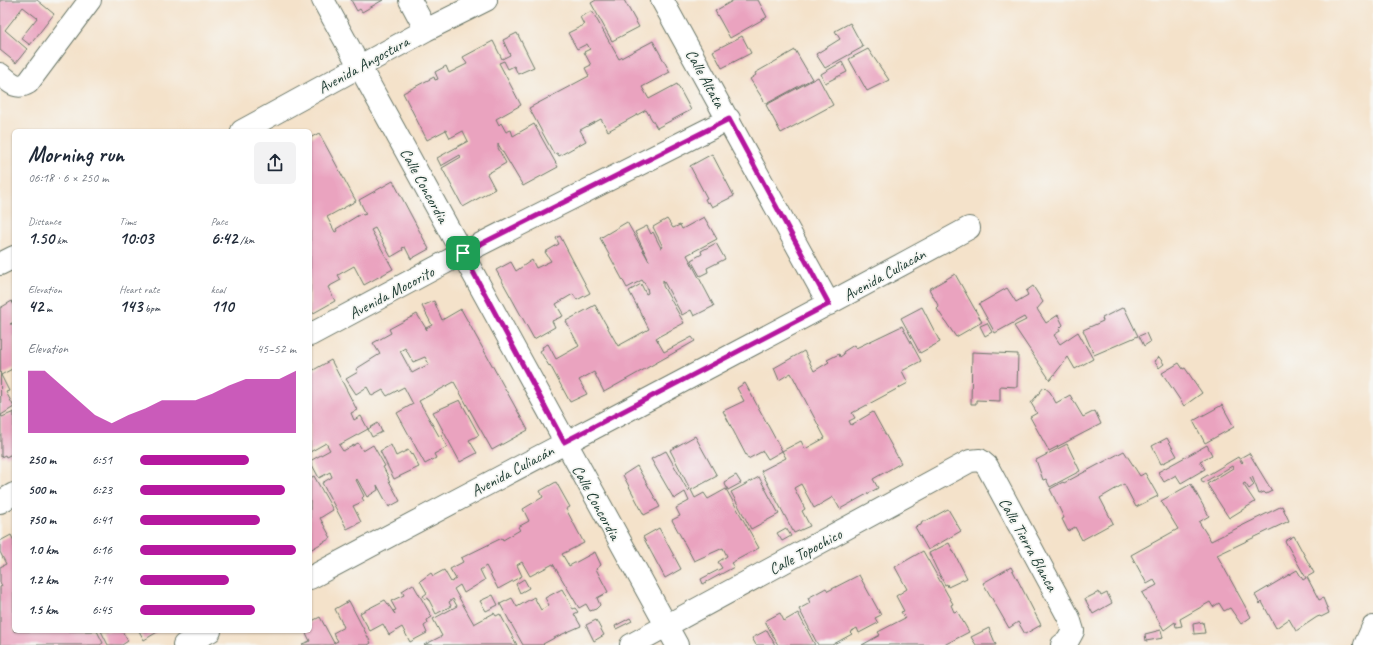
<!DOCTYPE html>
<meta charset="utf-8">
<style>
:root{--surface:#fff;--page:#f2f2f3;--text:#1f2937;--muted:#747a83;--accent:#b5179e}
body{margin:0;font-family:Caveat,sans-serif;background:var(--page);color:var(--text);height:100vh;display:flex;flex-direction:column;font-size:15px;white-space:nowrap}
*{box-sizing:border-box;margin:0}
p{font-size:13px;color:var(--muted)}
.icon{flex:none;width:22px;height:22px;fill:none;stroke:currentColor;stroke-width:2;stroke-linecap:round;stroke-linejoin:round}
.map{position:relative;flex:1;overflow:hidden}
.drawer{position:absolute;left:12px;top:129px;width:300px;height:504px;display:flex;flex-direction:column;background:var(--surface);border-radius:6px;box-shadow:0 1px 3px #0004}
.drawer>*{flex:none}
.pin{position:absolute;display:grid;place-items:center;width:34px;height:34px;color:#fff;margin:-17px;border-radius:8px;box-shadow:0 2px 6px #0006}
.round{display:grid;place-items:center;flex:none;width:42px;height:42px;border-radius:6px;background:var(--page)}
.headline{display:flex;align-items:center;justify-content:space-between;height:68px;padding:0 16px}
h1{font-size:22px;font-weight:600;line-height:30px}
.stats{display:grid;grid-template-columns:repeat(3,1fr);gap:6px;height:68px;padding:4px 16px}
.stats div{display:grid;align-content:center}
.stats b{font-size:17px;font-weight:600}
.stats small{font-size:11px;font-weight:400}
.stats p{font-size:11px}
.chart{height:112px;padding:8px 16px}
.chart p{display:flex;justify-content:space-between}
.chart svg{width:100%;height:72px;margin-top:4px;fill:var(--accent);opacity:.7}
ul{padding:0 16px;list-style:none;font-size:13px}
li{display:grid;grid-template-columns:64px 48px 1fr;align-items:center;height:30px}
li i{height:10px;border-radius:5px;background:var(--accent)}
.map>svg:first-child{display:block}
</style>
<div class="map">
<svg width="1373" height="645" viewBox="0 0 1373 645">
<rect width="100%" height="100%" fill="#f6f6f2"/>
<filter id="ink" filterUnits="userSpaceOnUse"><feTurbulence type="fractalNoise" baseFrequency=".025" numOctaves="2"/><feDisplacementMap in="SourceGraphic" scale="8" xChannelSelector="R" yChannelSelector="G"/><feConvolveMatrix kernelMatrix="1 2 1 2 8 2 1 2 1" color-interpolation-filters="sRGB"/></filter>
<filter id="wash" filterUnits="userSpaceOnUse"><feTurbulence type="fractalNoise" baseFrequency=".012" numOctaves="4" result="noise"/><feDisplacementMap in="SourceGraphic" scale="16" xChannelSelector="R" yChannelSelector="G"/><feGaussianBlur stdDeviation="0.9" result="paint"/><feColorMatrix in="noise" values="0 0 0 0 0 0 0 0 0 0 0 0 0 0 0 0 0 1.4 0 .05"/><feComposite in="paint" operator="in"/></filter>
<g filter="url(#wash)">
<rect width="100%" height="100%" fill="#f4e2ca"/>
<g id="blocks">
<path fill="#eaa3bf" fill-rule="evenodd" d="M 0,0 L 37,0 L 54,14 L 30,45 L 21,38 L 37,18 L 23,7 L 5,30 L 27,49 L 16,63 L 0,50 Z
M 351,0 L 383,0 L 362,12 L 360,9 L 357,11 Z
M 596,0 L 624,0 L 639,27 L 612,41 L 591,3 Z
M 734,0 L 758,0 L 767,17 L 730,38 L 715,11 Z
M 592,11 L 619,59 L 653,41 L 670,72 L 642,87 L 649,99 L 677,84 L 691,110 L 657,128 L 646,110 L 608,131 L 601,119 L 580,130 L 586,141 L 559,156 L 557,153 L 554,154 L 529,108 L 589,76 L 585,68 L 591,65 L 584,52 L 590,49 L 587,44 L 577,49 L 568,33 L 584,25 L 580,17 Z
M 850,23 L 863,47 L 825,68 L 816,54 L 840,39 L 835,31 Z
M 517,33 L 534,67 L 518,74 L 514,66 L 508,69 L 504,61 L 499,63 L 521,105 L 496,119 L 499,125 L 501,123 L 506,132 L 511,130 L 513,136 L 534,124 L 558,167 L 523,186 L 498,144 L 498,148 L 506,163 L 487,174 L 495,189 L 463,207 L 442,168 L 461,157 L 460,155 L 441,166 L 437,158 L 468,141 L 463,131 L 450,138 L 446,130 L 427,140 L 403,93 L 434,77 L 435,80 L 438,79 L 435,72 L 446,66 L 449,73 L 467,64 L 463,57 L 493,41 L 502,59 L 510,55 L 503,40 Z
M 742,36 L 751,53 L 722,68 L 713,51 Z
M 868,49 L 889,80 L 867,91 L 849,59 Z
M 795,50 L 812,79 L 766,104 L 750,79 L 756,75 L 755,73 Z
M 842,62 L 847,72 L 825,83 L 821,74 Z
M 818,77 L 833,105 L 781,133 L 766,105 Z
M 319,133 L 356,201 L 327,217 L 335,232 L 337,231 L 336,229 L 362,213 L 363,215 L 366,214 L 359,200 L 393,181 L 429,249 L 411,259 L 405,247 L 402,248 L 403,250 L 391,257 L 375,228 L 371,230 L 393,269 L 364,285 L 354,266 L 338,275 L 341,280 L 328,287 L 335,301 L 310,315 L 310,138 Z
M 712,154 L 734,196 L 712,207 L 709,202 L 707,203 L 705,199 L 707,198 L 690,166 Z
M 704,217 L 717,239 L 687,255 L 714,306 L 694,316 L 691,310 L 682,315 L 663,280 L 663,286 L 684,323 L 656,338 L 664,352 L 692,337 L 695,341 L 604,392 L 594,372 L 579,380 L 587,394 L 570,402 L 550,365 L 549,366 L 540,351 L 543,349 L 542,347 L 548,344 L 556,359 L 579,346 L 566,321 L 595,305 L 618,346 L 649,329 L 629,291 L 641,284 L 646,294 L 648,293 L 647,287 L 642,280 L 627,288 L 600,238 L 627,222 L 649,261 L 635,232 L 647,226 L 651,234 L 653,232 L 661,248 L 663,247 L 653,227 L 667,219 L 673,228 L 680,225 L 682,229 Z
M 560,236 L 590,293 L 577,300 L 573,294 L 556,304 L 563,316 L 552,321 L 555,327 L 534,339 L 496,270 L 511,262 L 516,271 L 532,260 L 536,268 L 551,261 L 545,252 L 559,244 L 556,238 Z
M 716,243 L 725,259 L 707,268 L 708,272 L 700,276 L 691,260 L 702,254 L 701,251 Z
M 955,274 L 982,322 L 956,337 L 937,309 L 939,307 L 929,289 Z
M 1033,286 L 1043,302 L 1037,309 L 1046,323 L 1058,315 L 1063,325 L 1059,329 L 1060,331 L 1054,335 L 1060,344 L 1078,332 L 1093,359 L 1075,369 L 1068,357 L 1050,380 L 1014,326 L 1026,320 L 1024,317 L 995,333 L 979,304 L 1007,288 L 1016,302 L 1028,295 L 1026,291 Z
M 12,301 L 14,306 L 14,322 L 10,324 L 14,324 L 14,368 L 1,375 L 9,391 L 6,392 L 14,407 L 1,415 L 2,417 L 14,412 L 14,453 L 6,457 L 5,455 L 1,457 L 0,308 Z
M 434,301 L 442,320 L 461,309 L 528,430 L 492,450 L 454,382 L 419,401 L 439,436 L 441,435 L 447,447 L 434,454 L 436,458 L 425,464 L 397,413 L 413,404 L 404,387 L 387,396 L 383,390 L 372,396 L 367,387 L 356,394 L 346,379 L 358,372 L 356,369 L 380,354 L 373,343 L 391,333 L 389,329 L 417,314 L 427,330 L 426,328 L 432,325 L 422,306 ZM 405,348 L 413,362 L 425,357 L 429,364 L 412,373 L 400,351 Z
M 922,307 L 940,342 L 920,353 L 901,318 Z
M 1124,307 L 1138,336 L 1094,355 L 1083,330 L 1103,321 L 1102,318 Z
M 987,323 L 992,332 L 985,336 L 980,326 Z
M 902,326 L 921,361 L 902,371 L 908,383 L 852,413 L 855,418 L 849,421 L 851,425 L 873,412 L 901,463 L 873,479 L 878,488 L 840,509 L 833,497 L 814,508 L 801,484 L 794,488 L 805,509 L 802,511 L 810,526 L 794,533 L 761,471 L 786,458 L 782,451 L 801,441 L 805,449 L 825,438 L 791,373 L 779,380 L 774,368 L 804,351 L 814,371 L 829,362 L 827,360 L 839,354 L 840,357 L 844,354 L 843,352 L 854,345 L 856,348 Z
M 1146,333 L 1150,342 L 1144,346 L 1139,336 Z
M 972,352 L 1018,354 L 1017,387 L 1000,386 L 1000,401 L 976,400 L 976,404 L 971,404 Z
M 1159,357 L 1164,364 L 1159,368 L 1154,361 Z
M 331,360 L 357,410 L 351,413 L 354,420 L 361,416 L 368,429 L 339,445 L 343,451 L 358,443 L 363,451 L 373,445 L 385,466 L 383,467 L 389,478 L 388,479 L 400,501 L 389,507 L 377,485 L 378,490 L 367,497 L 357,479 L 356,480 L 364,496 L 362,498 L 364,501 L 353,506 L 361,522 L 347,529 L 322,483 L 332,477 L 330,472 L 319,478 L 310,461 L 330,450 L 326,443 L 310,452 L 310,372 Z
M 1179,363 L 1183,369 L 1185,368 L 1202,393 L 1184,406 L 1162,373 Z
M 745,383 L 782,451 L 768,459 L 763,451 L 748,459 L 723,411 L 744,401 L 737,388 Z
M 1044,387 L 1050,392 L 1056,403 L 1070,395 L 1083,417 L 1095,411 L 1101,424 L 1049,451 L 1030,417 L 1037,413 L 1031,403 Z
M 460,400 L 479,435 L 469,440 L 477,453 L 460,462 L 433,412 Z
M 1222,405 L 1234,427 L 1205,443 L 1193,421 Z
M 378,423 L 382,432 L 372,437 L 368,429 Z
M 695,436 L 717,476 L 691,490 L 695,498 L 704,493 L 708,499 L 726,489 L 759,548 L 731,563 L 734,567 L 703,584 L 701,579 L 722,568 L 718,562 L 727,556 L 723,548 L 694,561 L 672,520 L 680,516 L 676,508 L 689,501 L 685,492 L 674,499 L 651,459 L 666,451 L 688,491 L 690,489 L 670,450 Z
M 1167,438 L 1177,456 L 1161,464 L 1152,446 Z
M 1067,444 L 1080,471 L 1050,487 L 1046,479 L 1043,480 L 1036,460 Z
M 391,445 L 396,456 L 408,450 L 411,455 L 412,454 L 419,467 L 394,479 L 380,451 Z
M 1207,445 L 1212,455 L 1200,461 L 1205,469 L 1181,483 L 1176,475 L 1164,482 L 1158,472 Z
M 1124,451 L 1140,476 L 1145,473 L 1158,496 L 1136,507 L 1124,484 L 1100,498 L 1113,523 L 1082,540 L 1075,527 L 1068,531 L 1062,519 L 1064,518 L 1050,489 L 1063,482 L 1064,483 Z
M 1249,453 L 1272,491 L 1266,494 L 1264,492 L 1259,494 L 1252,476 L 1250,478 L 1254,485 L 1249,489 L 1245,483 L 1243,484 L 1255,502 L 1229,518 L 1207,484 L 1233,468 L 1232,466 L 1203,483 L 1201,479 L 1238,457 L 1242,463 L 1243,462 L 1240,458 Z
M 637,466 L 660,507 L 644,515 L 623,475 Z
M 736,475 L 741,483 L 728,490 L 724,482 Z
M 314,476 L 333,510 L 320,518 L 331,538 L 310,550 L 310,478 Z
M 759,477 L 779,514 L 751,529 L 731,492 Z
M 556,482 L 570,507 L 566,509 L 584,543 L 562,554 L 569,566 L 595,552 L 601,565 L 596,569 L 608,592 L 597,598 L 600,605 L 596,609 L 590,611 L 586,604 L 579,608 L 553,564 L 530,576 L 522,562 L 517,565 L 522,576 L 498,589 L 486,566 L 480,570 L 485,580 L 464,593 L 460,585 L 454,589 L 474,624 L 494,613 L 496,616 L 500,614 L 517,645 L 424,645 L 442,636 L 433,619 L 457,606 L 453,599 L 449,602 L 451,606 L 436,614 L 428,598 L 425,599 L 423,596 L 427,593 L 420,581 L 431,573 L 433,576 L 444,570 L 451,582 L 456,579 L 450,569 L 463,562 L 461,558 L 502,538 L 503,540 L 520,530 L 518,527 L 529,521 L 523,509 L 543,497 L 540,491 Z
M 1191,484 L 1209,516 L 1199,522 L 1211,541 L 1282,506 L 1289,521 L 1217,555 L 1251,617 L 1241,624 L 1230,608 L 1224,611 L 1219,603 L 1213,607 L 1210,602 L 1180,619 L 1182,626 L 1176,627 L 1175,622 L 1164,630 L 1142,593 L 1157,585 L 1154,580 L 1147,584 L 1131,555 L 1178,529 L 1161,501 Z
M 948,509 L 961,531 L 928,550 L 915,527 L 921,525 L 922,521 L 926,521 Z
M 659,528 L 681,569 L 665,578 L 643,537 Z
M 786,528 L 791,536 L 782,541 L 777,533 Z
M 11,535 L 14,541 L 14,631 L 97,631 L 103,643 L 100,645 L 0,645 L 0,587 L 2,586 L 0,582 L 0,567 L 6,564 L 0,552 L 0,541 Z
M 1294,536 L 1314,573 L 1307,577 L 1319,600 L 1323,598 L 1329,613 L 1321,617 L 1320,616 L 1317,617 L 1296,631 L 1289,619 L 1276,628 L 1262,602 L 1260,604 L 1255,595 L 1297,570 L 1303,580 L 1306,578 L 1285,541 Z
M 949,543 L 967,578 L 948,587 L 947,584 L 945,585 L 936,568 L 929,553 Z
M 923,551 L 953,604 L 951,605 L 954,612 L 957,611 L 969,632 L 944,645 L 862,645 L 880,635 L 878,632 L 905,618 L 901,612 L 904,611 L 896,596 L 907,589 L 895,567 Z
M 1011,567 L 1041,625 L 1025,634 L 1018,622 L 1009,628 L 983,583 Z
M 859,575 L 881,615 L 875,618 L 878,623 L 859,633 L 857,628 L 850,632 L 852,634 L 832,645 L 818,645 L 799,609 L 810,603 L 808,598 L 826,588 L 828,591 Z
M 524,579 L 529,588 L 520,593 L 516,584 Z
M 413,584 L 432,617 L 427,620 L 428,623 L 424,626 L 427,633 L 410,642 L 402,627 L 389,635 L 383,624 L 370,631 L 360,613 L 385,600 L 395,614 L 393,611 L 396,610 L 391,601 L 404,595 L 402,591 Z
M 562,589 L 573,609 L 575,608 L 578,612 L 574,614 L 581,626 L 556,637 L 543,644 L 544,645 L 523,645 L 500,604 L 512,598 L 517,607 L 534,597 L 541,610 L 549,605 L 545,598 Z
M 1099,592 L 1101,596 L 1107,593 L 1112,603 L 1093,614 L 1085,599 Z
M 493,595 L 498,605 L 486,611 L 480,601 Z
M 349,601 L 371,643 L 368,645 L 303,645 L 302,644 L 310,641 L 305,631 L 310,631 L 310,622 L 320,617 L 334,643 L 338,641 L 333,633 L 344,627 L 335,609 Z
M 780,613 L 784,621 L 798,613 L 815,645 L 778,645 L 765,621 Z
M 630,618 L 632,621 L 616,629 L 615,626 Z
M 596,620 L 604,635 L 594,641 L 586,625 Z
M 1203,622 L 1205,633 L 1194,634 L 1193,624 Z
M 989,628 L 996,645 L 976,645 L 971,637 Z
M 767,630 L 775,645 L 756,645 L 752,638 Z
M 1161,630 L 1163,638 L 1146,641 L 1145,634 Z
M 101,631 L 122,631 L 128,641 L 122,645 L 108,645 Z
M 139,631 L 159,631 L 144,640 Z"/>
</g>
</g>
<g filter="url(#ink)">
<use href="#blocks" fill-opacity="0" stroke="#6a7768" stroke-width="1"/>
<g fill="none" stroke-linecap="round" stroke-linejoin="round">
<g stroke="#6a7768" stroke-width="24">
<path id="minor" d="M 323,0 L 677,645
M 410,0 L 426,30
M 662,0 L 829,304
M 0,74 C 10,82 16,90 28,83 L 90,0
M 242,131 L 426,30 L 486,0
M 0,264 L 14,257
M 310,335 L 463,253 L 729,119
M 0,502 L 14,494
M 310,578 C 529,461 751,347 969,228
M 184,645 L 210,631
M 631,645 L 970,461 L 980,460 L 987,466 L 1069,618 L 1073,631 L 1067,642 L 1062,645"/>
</g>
<g stroke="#6a7768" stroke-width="24">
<path id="primary" d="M 1365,645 L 1373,627"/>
</g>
<use href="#minor" stroke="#fff" stroke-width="22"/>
<use href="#primary" stroke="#fff" stroke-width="22"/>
</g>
</g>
<g fill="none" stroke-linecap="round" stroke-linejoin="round" filter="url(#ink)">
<g stroke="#fff" stroke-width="8">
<path id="route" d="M 729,119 L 829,304 L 564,442 L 463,253 Z"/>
</g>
<use href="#route" stroke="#b5179e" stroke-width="5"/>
</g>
<g text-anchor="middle" stroke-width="3.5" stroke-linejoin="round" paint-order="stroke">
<g font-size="16" fill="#1f3d34" stroke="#f6f6f2">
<text transform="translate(363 64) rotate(-29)" y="6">Avenida Angostura</text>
<text transform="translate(706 78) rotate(61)" y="6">Calle Altata</text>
<text transform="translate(425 185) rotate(61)" y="6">Calle Concordia</text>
<text transform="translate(884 274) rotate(-29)" y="6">Avenida Culiacán</text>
<text transform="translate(391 292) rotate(-28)" y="6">Avenida Mocorito</text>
<text transform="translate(512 470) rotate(-28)" y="6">Avenida Culiacán</text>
<text transform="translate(597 502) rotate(61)" y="6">Calle Concordia</text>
<text transform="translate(1029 544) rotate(61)" y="6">Calle Tierra Blanca</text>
<text transform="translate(805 551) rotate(-28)" y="6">Calle Topochico</text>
</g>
</g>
</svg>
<div class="pin" style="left:463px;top:253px;background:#1e9e55"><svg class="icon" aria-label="arrive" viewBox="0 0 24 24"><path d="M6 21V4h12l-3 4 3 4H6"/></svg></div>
<section class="drawer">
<div class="headline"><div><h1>Morning run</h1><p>06:18 · 6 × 250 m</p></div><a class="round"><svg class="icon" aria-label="share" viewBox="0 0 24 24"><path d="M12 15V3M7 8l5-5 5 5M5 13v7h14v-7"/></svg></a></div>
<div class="stats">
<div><p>Distance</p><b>1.50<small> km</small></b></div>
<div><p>Time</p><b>10:03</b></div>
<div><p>Pace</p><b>6:42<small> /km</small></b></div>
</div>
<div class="stats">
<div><p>Elevation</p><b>42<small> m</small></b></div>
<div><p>Heart rate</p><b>143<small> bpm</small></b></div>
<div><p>kcal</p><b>110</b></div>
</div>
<div class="chart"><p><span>Elevation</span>45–52 m</p>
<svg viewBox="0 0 160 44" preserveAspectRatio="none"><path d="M0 44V6L10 6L20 15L30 24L40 33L50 38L60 33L70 29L80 24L90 24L100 24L110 20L120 15L130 11L140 11L150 11L160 6V44z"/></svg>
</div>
<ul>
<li><b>250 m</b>6:51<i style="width:70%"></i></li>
<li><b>500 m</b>6:23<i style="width:93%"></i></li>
<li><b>750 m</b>6:41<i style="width:77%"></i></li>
<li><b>1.0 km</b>6:16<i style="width:100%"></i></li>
<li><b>1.2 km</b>7:14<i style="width:57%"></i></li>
<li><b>1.5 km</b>6:45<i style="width:74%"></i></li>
</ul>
</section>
</div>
